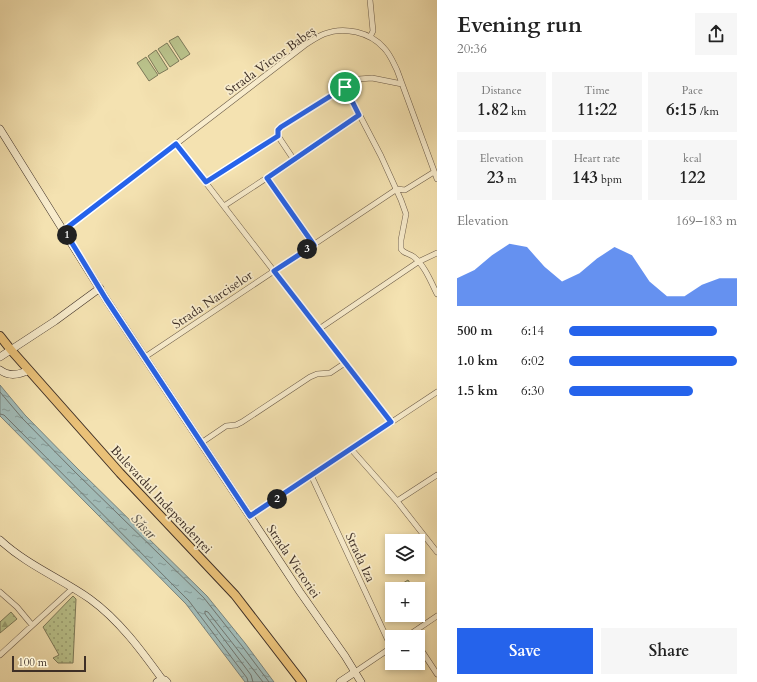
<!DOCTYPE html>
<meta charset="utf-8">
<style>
:root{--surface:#fff;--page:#f6f6f6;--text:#222;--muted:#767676;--accent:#2563eb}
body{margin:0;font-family:Cardo,serif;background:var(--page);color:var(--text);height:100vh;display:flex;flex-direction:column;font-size:15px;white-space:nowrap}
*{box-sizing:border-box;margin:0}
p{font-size:13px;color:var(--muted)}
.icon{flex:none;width:22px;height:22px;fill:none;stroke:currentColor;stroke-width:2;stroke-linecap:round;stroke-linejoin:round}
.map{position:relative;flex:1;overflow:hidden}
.panel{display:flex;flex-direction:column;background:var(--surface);width:320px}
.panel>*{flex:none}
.fabs{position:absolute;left:385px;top:534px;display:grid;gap:8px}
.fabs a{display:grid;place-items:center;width:40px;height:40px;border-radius:0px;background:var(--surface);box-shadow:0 2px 6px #0003;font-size:20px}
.scale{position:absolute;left:12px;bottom:10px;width:74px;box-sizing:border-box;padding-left:4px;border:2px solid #3e2f26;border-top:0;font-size:11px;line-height:14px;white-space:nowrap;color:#3e2f26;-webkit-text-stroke:3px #f8eccc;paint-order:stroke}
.pin{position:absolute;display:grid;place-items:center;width:34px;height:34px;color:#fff;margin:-17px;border:2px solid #fff;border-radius:50%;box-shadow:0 1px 4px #0007}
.km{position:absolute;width:20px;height:20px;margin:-10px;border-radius:50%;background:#222;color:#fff;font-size:11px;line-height:20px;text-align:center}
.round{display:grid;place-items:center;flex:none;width:42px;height:42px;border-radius:0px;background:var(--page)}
.summary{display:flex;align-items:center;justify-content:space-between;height:68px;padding:0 20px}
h1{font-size:22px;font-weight:800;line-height:30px}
.figures{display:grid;grid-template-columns:repeat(3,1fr);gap:6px;height:68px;padding:4px 20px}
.figures div{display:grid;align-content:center;border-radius:0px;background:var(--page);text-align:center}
.figures b{font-size:17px;font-weight:800}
.figures small{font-size:11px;font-weight:400}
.figures p{font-size:11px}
.chart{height:112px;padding:8px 20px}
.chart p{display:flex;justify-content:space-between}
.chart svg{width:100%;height:72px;margin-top:4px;fill:var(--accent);opacity:.7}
.cta{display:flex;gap:8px;margin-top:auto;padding:8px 20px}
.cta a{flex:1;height:46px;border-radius:0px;background:var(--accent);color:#fff;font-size:16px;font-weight:800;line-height:46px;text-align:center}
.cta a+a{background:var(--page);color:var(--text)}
ul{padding:0 20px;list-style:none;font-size:13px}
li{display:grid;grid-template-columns:64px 48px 1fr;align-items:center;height:30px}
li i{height:10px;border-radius:5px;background:var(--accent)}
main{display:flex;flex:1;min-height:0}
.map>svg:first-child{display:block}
</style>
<main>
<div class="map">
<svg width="437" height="682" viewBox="0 0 437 682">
<defs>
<pattern id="grass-dots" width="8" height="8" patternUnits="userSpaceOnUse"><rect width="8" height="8" fill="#bac38c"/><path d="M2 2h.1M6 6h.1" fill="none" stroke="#999f72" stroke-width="1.8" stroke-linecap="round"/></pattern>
<pattern id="forest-firs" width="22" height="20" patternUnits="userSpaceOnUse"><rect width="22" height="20" fill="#bac38c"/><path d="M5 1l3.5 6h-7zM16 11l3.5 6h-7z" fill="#999f72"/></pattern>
<pattern id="water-ripples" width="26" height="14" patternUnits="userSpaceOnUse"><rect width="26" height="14" fill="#a1bbb7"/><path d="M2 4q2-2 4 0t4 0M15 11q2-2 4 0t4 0" fill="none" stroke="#859895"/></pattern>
</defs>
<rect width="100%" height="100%" fill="#f4e2b1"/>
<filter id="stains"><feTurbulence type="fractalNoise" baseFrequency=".005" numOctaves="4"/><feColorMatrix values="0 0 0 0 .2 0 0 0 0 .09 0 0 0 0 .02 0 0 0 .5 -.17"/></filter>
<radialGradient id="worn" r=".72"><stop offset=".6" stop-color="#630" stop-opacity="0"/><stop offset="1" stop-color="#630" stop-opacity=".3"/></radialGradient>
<path fill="url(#grass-dots)" stroke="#7c7959" d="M 73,596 L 76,599 L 73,663 L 58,663 L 53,658 L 59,655 L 43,627 Z"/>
<path fill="url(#forest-firs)" stroke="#7c7959" d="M 11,612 L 17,619 L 0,633 L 0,622 Z"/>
<path fill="#bac38c" stroke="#7c7959" d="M 178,36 L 190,54 L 181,60 L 169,41 Z
M 167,43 L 179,61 L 170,67 L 158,49 Z
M 156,50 L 168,69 L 159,74 L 148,56 Z
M 146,57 L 158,75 L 149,81 L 137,63 Z
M 408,580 L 414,589 L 396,589 L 395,588 Z"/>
<path fill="url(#water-ripples)" stroke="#79837d" d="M 0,385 L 25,415 L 78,469 L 207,596 L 245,643 L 274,682 L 245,682 L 186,604 L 0,416 Z"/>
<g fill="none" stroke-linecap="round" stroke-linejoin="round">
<path stroke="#70756e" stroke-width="1" d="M 0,392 L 22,418 L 75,472 L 204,598 L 242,646 L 269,682
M 0,414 L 4,415 L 189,601 L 247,678 L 248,682
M 253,682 L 251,675 L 205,614 L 205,611 L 208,612 L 263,682"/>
<g stroke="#6c5c49" stroke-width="6">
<path id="street" d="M 370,0 L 373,31 L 370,37
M 345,87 L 381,156 L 401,200 L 406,214 L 401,240 L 401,249 C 404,254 409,253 414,257 C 425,266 431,282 437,294
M 278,136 L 294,160
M 176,144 L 391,423
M 267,178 L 313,245
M 206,182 L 278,136 L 278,130 L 281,127 L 359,79 L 372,78 L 402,84
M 224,206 L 294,160 L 359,115
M 64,230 L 305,45 C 311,41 317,37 324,34 C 344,26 370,32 384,48 C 390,54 393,62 397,70 L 437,179
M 319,329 L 418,262 L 437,253
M 145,357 L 397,189 L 405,190 L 434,172
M 201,443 L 226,426 L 236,425 L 242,422 L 310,377 L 317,374 L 330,373 L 345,363
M 351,449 L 397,501 L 437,552
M 311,475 L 391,647
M 397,501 L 437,475
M 250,516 L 437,392
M 0,592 L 17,607 L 32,625
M 406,637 L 437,616
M 418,645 L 437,674
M 0,655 L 73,588
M 355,672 L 392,647"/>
</g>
<g stroke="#3e2f26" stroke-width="8">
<path id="secondary" d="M 0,129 L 106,299 L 300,592 L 345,656 L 361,682
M 0,357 L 55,321 L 100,288
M 0,370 C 9,377 19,375 29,370
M 0,540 C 27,565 60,578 90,599 C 119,620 141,650 162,679
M 157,682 L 162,679 L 165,680 L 167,682
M 340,682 L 355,672"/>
</g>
<g stroke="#3e2f26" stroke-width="10">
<path id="primary" d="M 0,336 L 11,350 L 120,473 L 235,595 L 302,682"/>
</g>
<use href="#street" stroke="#f8eccc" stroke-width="5"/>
<use href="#secondary" stroke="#f8eccc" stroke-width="7"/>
<use href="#primary" stroke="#eac178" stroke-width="8"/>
</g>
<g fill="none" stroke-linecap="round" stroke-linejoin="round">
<g stroke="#fff" stroke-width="8">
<path id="route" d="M 345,87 L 359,115 L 267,178 L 314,245 L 274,271 L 391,422 L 250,516 L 106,299 L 64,230 L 176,144 L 206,182 L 278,136 L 278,130 L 281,127 Z"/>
</g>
<use href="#route" stroke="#2563eb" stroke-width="5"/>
</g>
<g text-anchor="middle" stroke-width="3.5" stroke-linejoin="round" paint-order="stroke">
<g font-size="13" fill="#3e2f26" stroke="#f8eccc">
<text transform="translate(270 60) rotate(-36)" y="5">Strada Victor Babeș</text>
<text transform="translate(212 299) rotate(-34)" y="5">Strada Narciselor</text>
<text transform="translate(162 499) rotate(47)" y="5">Bulevardul Independenței</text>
<text transform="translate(361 557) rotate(65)" y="5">Strada Iza</text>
<text transform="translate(294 561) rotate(56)" y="5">Strada Victoriei</text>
</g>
<g font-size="14" font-style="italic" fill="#57524a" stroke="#f8eccc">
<text transform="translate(144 526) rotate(46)" y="5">Săsar</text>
</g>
</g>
<rect width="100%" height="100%" filter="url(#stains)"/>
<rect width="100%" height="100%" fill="url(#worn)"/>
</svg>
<div class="fabs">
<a><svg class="icon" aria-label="layers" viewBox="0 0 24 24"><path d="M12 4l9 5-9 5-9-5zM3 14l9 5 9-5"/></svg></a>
<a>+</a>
<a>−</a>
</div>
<div class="scale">100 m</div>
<div class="pin" style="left:345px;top:87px;background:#1e9e55"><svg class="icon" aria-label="arrive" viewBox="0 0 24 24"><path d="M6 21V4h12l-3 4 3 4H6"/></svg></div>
<b class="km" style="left:67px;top:235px">1</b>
<b class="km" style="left:277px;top:499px">2</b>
<b class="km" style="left:307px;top:249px">3</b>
</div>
<section class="panel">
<div class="summary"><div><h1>Evening run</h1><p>20:36</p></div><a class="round"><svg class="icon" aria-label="share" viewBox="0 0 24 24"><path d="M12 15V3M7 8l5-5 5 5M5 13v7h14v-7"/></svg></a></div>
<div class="figures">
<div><p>Distance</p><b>1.82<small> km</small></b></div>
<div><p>Time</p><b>11:22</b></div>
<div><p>Pace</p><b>6:15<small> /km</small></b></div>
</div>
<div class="figures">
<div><p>Elevation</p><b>23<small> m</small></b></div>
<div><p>Heart rate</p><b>143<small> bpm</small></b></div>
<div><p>kcal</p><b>122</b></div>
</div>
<div class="chart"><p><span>Elevation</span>169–183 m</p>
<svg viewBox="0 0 160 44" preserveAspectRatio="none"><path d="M0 44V27L10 22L20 13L30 6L40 8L50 20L60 29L70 24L80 15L90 8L100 13L110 29L120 38L130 38L140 31L150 27L160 27V44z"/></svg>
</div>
<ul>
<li><b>500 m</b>6:14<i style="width:88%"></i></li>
<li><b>1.0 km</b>6:02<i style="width:100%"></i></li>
<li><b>1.5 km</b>6:30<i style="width:74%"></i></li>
</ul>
<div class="cta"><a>Save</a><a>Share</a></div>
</section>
</main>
